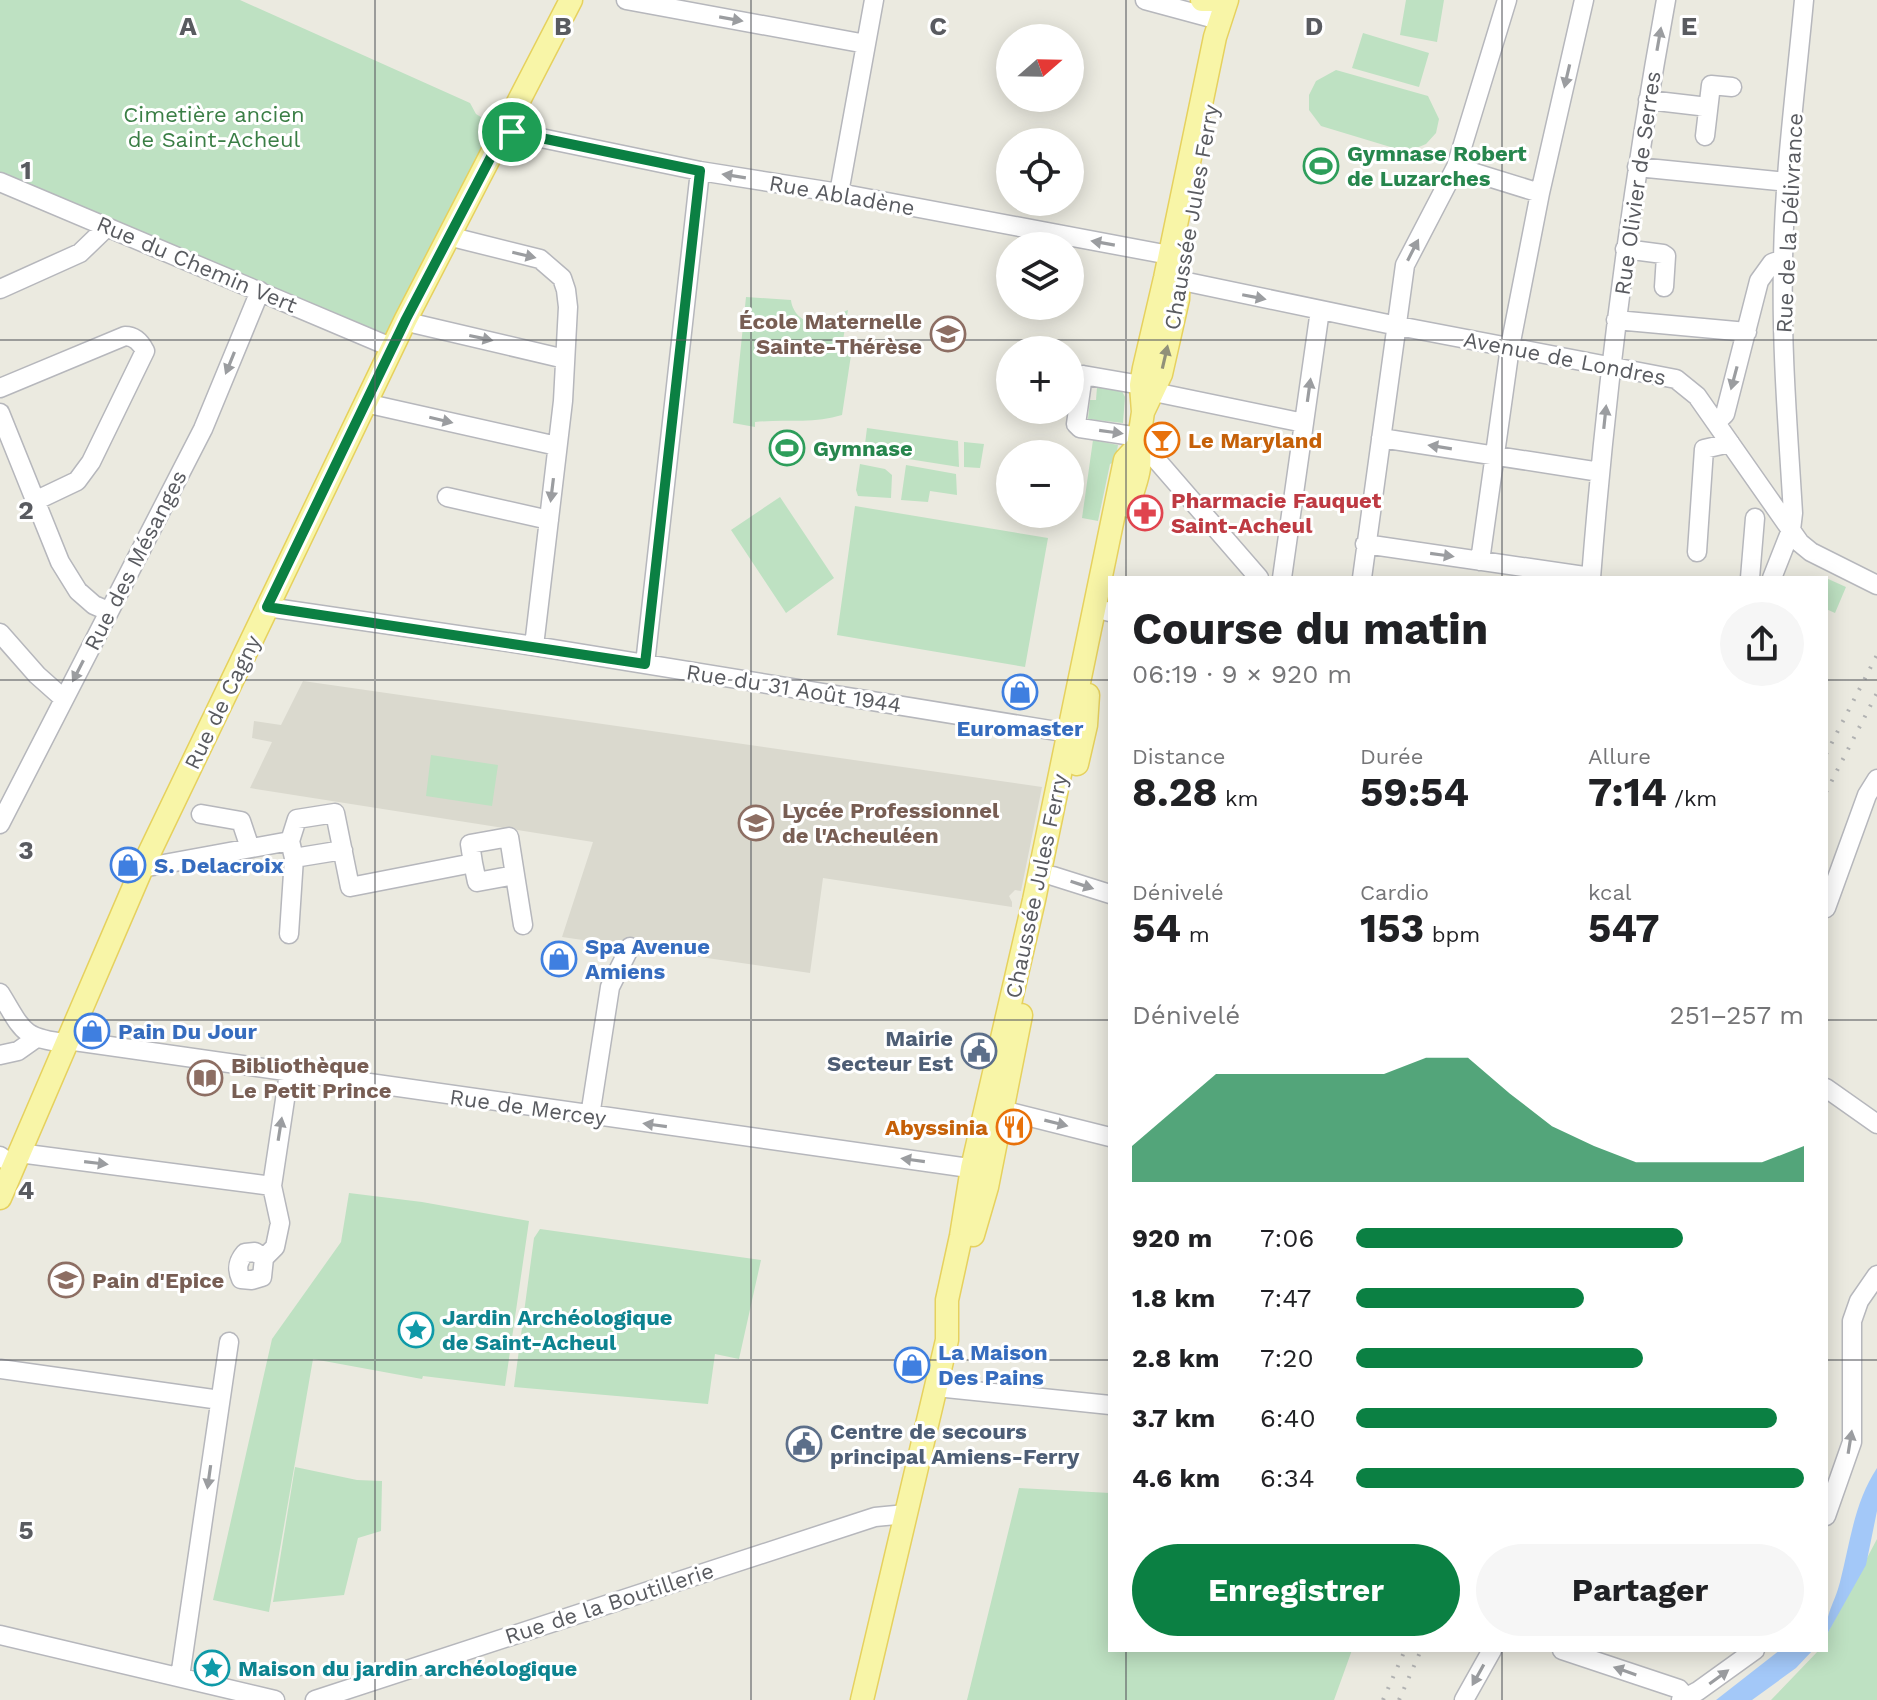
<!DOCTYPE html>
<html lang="fr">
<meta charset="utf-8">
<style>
:root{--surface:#fff;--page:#f6f6f6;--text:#202124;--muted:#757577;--accent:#0b8043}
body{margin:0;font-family:"Work Sans",sans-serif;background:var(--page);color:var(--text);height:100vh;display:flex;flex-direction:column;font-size:30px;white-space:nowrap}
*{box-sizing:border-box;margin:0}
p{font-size:26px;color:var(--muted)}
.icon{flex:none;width:44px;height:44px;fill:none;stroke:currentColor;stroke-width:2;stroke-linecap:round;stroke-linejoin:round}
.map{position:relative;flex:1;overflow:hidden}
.drawer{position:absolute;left:1108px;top:576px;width:720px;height:1076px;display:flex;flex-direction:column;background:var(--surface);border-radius:0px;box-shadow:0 4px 20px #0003}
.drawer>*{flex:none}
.needle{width:52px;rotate:70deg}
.tools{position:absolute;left:996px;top:24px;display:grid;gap:16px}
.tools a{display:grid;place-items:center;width:88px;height:88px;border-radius:50%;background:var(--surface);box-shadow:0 4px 20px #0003;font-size:40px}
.pin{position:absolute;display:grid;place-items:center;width:68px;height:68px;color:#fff;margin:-34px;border:4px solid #fff;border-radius:50%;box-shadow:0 2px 8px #0007}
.round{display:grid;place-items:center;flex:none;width:84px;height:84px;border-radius:42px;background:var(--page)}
.overview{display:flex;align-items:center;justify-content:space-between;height:136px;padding:0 24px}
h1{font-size:44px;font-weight:700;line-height:60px}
.figures{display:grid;grid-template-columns:repeat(3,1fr);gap:12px;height:136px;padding:8px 24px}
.figures div{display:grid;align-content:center}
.figures b{font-size:40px;font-weight:700}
.figures small{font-size:22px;font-weight:400}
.figures p{font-size:22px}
.chart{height:224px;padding:16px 24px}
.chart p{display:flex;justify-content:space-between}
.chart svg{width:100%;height:144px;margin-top:8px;fill:var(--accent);opacity:.7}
.button{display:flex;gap:16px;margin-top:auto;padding:16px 24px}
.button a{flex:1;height:92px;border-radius:48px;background:var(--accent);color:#fff;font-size:32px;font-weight:700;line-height:92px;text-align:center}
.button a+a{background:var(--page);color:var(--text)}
ul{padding:0 24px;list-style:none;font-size:26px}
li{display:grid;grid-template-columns:128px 96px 1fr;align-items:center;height:60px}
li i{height:20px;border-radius:10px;background:var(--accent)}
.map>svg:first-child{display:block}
</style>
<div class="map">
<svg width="1877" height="1700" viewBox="0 0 1877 1700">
<rect width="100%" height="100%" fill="#ebeae0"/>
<path fill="#dad9ce" d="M 303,681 L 1042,787 L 1021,891 L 1015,890 L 1009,896 L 1012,902 L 1012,907 L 823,878 L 810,973 L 562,937 L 593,842 L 250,788 L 272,742 L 252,738 L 254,721 L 281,725 Z"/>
<path fill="#bee1c2" d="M 0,0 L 240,0 L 470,103 L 476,114 L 494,125 L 385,335 L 0,175 Z
M 1406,0 L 1444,0 L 1437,42 L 1400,35 Z
M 1363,33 L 1429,53 L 1419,87 L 1352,68 Z
M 1336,70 L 1428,96 L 1439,119 L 1436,133 L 1426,144 L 1407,152 L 1321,126 L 1309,110 L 1309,95 L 1316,81 Z
M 746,297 L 791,300 C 793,319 814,329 832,321 C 839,318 841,312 848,310 L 841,352 L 851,355 L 842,415 C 814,424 785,419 755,422 L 755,427 L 733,423 Z
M 1097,387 L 1122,391 L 1125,397 L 1123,423 L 1088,419 L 1090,400 L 1096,400 Z
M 867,428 L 958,441 L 959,467 L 864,452 Z
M 1093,440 L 1118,445 L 1115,462 L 1110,464 L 1098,521 L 1082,518 Z
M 964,442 L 984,444 L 980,468 L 964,467 Z
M 860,464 L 885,469 L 892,475 L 891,498 L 858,496 L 856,490 Z
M 906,465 L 956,474 L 957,495 L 930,491 L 928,502 L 901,500 Z
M 780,497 L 834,578 L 786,613 L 731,530 Z
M 855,506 L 1048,538 L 1025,667 L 837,635 Z
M 1826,578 L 1846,587 L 1835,613 L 1826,609 Z
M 431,755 L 498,765 L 492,806 L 426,796 Z
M 349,1193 L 422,1202 L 529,1221 L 505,1386 L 423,1376 L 422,1379 L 313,1359 L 269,1612 L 213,1600 L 272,1339 L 341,1242 Z
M 540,1229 L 761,1260 L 739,1359 L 715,1354 L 708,1404 L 514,1387 L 534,1238 Z
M 295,1467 L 357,1480 L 382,1481 L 381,1531 L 358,1538 L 344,1595 L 273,1602 Z
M 1019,1488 L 1110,1493 L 1110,1650 L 1352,1650 L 1334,1700 L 967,1700 Z
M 1877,1539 L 1877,1700 L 1771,1700 L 1819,1650 L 1826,1650 L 1826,1636 Z"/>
<path fill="#a3c8f8" d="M 1877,1468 L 1877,1511 L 1866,1565 L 1826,1636 C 1826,1611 1834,1605 1840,1582 C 1850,1543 1854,1503 1877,1468 Z
M 1780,1650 L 1813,1650 L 1796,1668 L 1752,1700 L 1716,1700 Z"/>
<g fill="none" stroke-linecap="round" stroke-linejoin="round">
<g stroke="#b6b7bc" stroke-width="21">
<path id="minor" d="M 626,0 L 866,44
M 1145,0 L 1208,17 L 1222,18
M 1648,100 L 1708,107
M 506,128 L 512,132 L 700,171 L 839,193 L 1180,257
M 1705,136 L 1711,85 L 1732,87
M 1456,167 L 1540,193
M 1637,167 L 1787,182
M 0,182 L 393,348
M 839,193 L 874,0
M 448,236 L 540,259 L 562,278 L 566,290 L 568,307 L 563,401 L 534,646
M 1625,249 L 1663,254 L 1666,256 L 1664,287
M 1168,278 L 1388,324 L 1676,379 L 1697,396 L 1800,543 L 1811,552 L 1877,585
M 0,289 L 80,253 L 107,227
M 406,319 L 416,324 L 565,359
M 1616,320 L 1747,332
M 0,388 L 125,336 C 135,336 141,343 145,351 L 91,462 L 77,481 L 35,501
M 1154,392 L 1304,423
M 365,403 L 557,446
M 0,413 L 60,562 L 78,591 L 94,605 L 108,611
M 1716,423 L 1725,414 L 1759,281 L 1772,263 L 1783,259
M 1139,437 L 1080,428 L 1076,424 L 1083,375 L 1141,385
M 1381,438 L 1600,472
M 1138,446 L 1154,457 L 1259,578
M 447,497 L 549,520
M 1365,544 L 1591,577
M 1697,552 L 1704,449 L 1730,443
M 1480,561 L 1510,347 L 1540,193 L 1584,0
M 1282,578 L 1320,310
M 1362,578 L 1405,265 L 1456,167 L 1507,0
M 1591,578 C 1606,384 1631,192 1666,0
M 1750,578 L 1755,518
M 1772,578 L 1791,530 L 1793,513 C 1788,430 1781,346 1783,262 C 1784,175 1796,87 1804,0
M 267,607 L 534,646 L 1081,735
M 1106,611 L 1110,612
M 0,633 L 37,675 L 64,699
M 645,664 L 700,171
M 201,814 L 241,821 L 250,848
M 0,824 L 203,429 L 260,291
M 294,858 L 343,850
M 473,863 L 470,844 L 509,837 L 515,875
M 142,868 L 290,841 L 297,819 L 335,813 L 350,887 L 473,863 L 477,882 L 515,875 L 523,925
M 1053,876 L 1110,894
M 1826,908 L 1867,795 L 1877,779
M 289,934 L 294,858 L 290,841
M 0,993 C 23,1030 21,1038 66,1043
M 67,1040 L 983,1170
M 0,1055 L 18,1051 L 35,1039
M 1826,1088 L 1877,1124
M 1002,1110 L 1110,1137
M 590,1116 L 610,987 L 630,947
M 19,1153 L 272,1186
M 0,1156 L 14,1166
M 264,1258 L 255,1252 L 245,1253 C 238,1261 236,1268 241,1279 L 252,1280 L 262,1277 L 264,1258 L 275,1247 L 280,1223 L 272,1186 L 289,1073
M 0,1369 L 220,1400
M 936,1387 L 1110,1405
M 1826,1516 L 1852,1442 L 1852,1321 L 1859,1301 L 1877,1275
M 0,1635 L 275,1700
M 1562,1650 L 1679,1689 L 1685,1696
M 180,1677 L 229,1342
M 315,1700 L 875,1517 L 906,1514
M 1464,1700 L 1492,1650
M 1681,1700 L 1698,1691 L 1755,1650"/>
</g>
<g stroke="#e6d15e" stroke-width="25">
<path id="major" d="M 1202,0 L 1227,0
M 1143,412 L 1161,374 L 1178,299 L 1179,261
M 1129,506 C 1134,482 1143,472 1138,446
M 1077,764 L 1086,725 L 1088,695
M 0,1198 L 142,868 L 406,319 L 571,0
M 973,1235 L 987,1187 L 1021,1015
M 862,1700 L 947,1340 L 947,1300 L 961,1236 L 972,1168 L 1034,900 L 1125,460 L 1138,446 L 1143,412 L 1141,385 L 1144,368 L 1165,278 L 1215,37 L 1227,0"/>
</g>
<use href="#minor" stroke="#fff" stroke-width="18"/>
<use href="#major" stroke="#f8f5a7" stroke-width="22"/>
<path stroke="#b1b2b2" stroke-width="4" stroke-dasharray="2 10" stroke-linecap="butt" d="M 1826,754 L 1877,655
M 1826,792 L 1877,693
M 1383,1700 L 1405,1650
M 1399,1700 L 1421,1650"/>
</g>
<defs><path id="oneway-solid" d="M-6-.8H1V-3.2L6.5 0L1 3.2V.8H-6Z" transform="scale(2)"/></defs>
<g fill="#9b9da0">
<use href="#oneway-solid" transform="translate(731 19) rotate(10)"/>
<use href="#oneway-solid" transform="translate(1659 39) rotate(-80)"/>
<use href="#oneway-solid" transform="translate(1567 76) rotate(103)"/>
<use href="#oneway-solid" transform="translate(734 176) rotate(-171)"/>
<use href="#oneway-solid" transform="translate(1103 243) rotate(-170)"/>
<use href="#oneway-solid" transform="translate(1413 250) rotate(-63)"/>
<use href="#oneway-solid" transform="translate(524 255) rotate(13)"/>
<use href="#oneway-solid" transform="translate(1254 297) rotate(11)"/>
<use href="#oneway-solid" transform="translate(481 338) rotate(12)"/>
<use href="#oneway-solid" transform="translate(230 363) rotate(112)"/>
<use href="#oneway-solid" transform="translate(1734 378) rotate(105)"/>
<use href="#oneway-solid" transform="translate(1309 390) rotate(-82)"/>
<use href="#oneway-solid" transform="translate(1605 417) rotate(-84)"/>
<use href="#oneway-solid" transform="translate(441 420) rotate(13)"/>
<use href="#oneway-solid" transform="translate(1111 432) rotate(8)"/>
<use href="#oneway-solid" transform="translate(1440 447) rotate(-171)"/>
<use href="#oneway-solid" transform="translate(552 490) rotate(97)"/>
<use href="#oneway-solid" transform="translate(1442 555) rotate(8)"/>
<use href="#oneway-solid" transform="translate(78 671) rotate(117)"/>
<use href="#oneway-solid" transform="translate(1082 885) rotate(18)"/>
<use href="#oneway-solid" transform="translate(1056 1123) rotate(14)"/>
<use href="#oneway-solid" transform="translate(655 1125) rotate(-172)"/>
<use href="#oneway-solid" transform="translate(280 1129) rotate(-81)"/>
<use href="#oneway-solid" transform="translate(913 1160) rotate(-172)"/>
<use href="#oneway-solid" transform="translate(96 1163) rotate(7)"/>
<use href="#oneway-solid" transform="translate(1850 1442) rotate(-81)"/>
<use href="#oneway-solid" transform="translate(209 1477) rotate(98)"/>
<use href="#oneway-solid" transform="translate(1625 1671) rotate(-161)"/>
<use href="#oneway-solid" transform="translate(1478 1675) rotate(119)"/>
<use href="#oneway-solid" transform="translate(1719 1677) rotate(-36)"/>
</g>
<use fill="#919179" href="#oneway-solid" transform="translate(1165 357) rotate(-77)"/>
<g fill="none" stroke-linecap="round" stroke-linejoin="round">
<g stroke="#fff" stroke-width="16">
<path id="route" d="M 506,128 L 512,132 L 700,171 L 645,664 L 267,607 L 406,319 Z"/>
</g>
<use href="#route" stroke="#0b8043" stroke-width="10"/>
</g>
<path fill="none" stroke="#595b60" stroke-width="2" stroke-opacity="0.55" d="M 375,0 L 375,1700M 751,0 L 751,1700M 1126,0 L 1126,578M 1502,0 L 1502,578M 0,340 L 1877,340M 0,680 L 1110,680M 1826,680 L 1877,680M 0,1020 L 1110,1020M 1826,1020 L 1877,1020M 0,1360 L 1110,1360M 1826,1360 L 1877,1360M 1126,1650 L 1126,1700M 1502,1650 L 1502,1700"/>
<defs>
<g id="stadium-ring" transform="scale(1.8)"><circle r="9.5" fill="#fff" stroke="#2e9e5b" stroke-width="1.5"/><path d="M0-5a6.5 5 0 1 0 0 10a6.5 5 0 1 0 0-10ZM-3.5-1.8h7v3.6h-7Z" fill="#2e9e5b"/></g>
<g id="school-ring" transform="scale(1.8)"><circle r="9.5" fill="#fff" stroke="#8d6e63" stroke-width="1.5"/><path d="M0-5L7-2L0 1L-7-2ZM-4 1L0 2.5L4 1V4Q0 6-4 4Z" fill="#8d6e63"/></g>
<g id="bar-ring" transform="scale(1.8)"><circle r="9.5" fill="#fff" stroke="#e8710a" stroke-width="1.5"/><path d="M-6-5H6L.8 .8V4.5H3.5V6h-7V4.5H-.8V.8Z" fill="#e8710a"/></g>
<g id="pharmacy-ring" transform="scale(1.8)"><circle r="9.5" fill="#fff" stroke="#e0444e" stroke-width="1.5"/><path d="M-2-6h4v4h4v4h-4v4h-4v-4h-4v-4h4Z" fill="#e0444e"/></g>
<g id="shop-ring" transform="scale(1.8)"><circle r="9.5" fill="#fff" stroke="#3f7fe0" stroke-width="1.5"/><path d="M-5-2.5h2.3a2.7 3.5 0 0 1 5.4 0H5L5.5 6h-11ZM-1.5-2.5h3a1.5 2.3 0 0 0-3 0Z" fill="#3f7fe0"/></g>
<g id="civic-ring" transform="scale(1.8)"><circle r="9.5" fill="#fff" stroke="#5c6f8a" stroke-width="1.5"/><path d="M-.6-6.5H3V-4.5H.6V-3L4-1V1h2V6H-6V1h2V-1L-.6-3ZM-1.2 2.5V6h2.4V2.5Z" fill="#5c6f8a"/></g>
<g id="library-ring" transform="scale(1.8)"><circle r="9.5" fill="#fff" stroke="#8d6e63" stroke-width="1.5"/><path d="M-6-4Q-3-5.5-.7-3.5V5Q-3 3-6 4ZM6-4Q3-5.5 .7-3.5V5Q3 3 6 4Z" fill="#8d6e63"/></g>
<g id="restaurant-ring" transform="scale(1.8)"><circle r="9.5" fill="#fff" stroke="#e8710a" stroke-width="1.5"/><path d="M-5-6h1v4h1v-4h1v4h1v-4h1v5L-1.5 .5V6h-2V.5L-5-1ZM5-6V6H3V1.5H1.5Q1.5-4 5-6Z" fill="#e8710a"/></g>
<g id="sight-ring" transform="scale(1.8)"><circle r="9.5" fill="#fff" stroke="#0f9aa8" stroke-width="1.5"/><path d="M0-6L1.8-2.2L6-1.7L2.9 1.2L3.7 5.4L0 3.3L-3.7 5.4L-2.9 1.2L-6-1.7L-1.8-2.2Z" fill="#0f9aa8"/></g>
</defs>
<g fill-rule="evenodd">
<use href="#stadium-ring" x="1321" y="166"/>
<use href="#school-ring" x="948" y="334"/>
<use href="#bar-ring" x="1162" y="440"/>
<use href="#stadium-ring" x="787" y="448"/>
<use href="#pharmacy-ring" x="1145" y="513"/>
<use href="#shop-ring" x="1020" y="692"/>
<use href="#school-ring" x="756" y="823"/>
<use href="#shop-ring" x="128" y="865"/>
<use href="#shop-ring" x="559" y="959"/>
<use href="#shop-ring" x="92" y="1031"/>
<use href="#civic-ring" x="979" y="1051"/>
<use href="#library-ring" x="205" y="1078"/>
<use href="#restaurant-ring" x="1014" y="1127"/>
<use href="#school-ring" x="66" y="1280"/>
<use href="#sight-ring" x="416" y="1330"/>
<use href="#shop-ring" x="912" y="1365"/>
<use href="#civic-ring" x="804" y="1444"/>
<use href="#sight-ring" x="212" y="1668"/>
</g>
<g text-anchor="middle" stroke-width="6" stroke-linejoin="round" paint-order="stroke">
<g font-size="22" fill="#3a7e45" stroke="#fff">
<text x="214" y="122">Cimetière ancien<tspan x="214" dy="25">de Saint-Acheul</tspan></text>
</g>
<g font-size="22" font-weight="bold" fill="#27864d" stroke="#fff" text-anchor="start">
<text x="1347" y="161">Gymnase Robert<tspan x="1347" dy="25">de Luzarches</tspan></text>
<text x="813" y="456">Gymnase</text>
</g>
<g font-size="22" fill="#595b60" stroke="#fff">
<text transform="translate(1637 183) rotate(-82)" y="8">Rue Olivier de Serres</text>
<text transform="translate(842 195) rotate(10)" y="8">Rue Abladène</text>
<text transform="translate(1191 217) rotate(-80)" y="8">Chaussée Jules Ferry</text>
<text transform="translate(1789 223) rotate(-87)" y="8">Rue de la Délivrance</text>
<text transform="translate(197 264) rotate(23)" y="8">Rue du Chemin Vert</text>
<text transform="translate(1565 358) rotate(11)" y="8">Avenue de Londres</text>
<text transform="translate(135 560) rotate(-63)" y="8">Rue des Mésanges</text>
<text transform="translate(794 688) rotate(9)" y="8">Rue du 31 Août 1944</text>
<text transform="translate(222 702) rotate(-64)" y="8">Rue de Cagny</text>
<text transform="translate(1036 886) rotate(-78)" y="8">Chaussée Jules Ferry</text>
<text transform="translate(528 1107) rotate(8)" y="8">Rue de Mercey</text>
<text transform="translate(609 1603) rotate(-18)" y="8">Rue de la Boutillerie</text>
</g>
<g font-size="22" font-weight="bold" fill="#785e54" stroke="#fff" text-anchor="start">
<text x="922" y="329" text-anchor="end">École Maternelle<tspan x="922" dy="25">Sainte-Thérèse</tspan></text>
<text x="782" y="818">Lycée Professionnel<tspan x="782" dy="25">de l'Acheuléen</tspan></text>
<text x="231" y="1073">Bibliothèque<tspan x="231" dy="25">Le Petit Prince</tspan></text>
<text x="92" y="1288">Pain d'Epice</text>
</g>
<g font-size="22" font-weight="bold" fill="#c56008" stroke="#fff" text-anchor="start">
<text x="1188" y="448">Le Maryland</text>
<text x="988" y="1135" text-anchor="end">Abyssinia</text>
</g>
<g font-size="22" font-weight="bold" fill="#be3a42" stroke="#fff" text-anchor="start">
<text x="1171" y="508">Pharmacie Fauquet<tspan x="1171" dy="25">Saint-Acheul</tspan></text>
</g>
<g font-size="22" font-weight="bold" fill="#366cbe" stroke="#fff" text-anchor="start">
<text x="1020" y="736" text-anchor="middle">Euromaster</text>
<text x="154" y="873">S. Delacroix</text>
<text x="585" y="954">Spa Avenue<tspan x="585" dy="25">Amiens</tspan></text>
<text x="118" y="1039">Pain Du Jour</text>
<text x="938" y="1360">La Maison<tspan x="938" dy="25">Des Pains</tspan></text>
</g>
<g font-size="22" font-weight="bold" fill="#4e5e75" stroke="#fff" text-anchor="end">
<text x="953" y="1046">Mairie<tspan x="953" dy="25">Secteur Est</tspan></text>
<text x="830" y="1439" text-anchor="start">Centre de secours<tspan x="830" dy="25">principal Amiens-Ferry</tspan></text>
</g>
<g font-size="22" font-weight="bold" fill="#0d838f" stroke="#fff" text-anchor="start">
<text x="442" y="1325">Jardin Archéologique<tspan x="442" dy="25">de Saint-Acheul</tspan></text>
<text x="238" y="1676">Maison du jardin archéologique</text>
</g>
</g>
<g font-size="26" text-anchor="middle" font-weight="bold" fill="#595b60" stroke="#fff" stroke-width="6" stroke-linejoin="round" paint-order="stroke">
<text x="188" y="35">A</text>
<text x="563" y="35">B</text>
<text x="938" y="35">C</text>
<text x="1314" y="35">D</text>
<text x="1689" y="35">E</text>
<text x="26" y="179">1</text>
<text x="26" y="519">2</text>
<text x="26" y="859">3</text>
<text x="26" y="1199">4</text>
<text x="26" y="1539">5</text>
</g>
</svg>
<div class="tools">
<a><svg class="needle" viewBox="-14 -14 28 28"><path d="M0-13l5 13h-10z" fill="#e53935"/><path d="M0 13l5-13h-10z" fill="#757577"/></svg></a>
<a><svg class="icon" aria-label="locate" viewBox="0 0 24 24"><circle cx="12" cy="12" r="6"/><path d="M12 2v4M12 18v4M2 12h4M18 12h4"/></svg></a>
<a><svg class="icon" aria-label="layers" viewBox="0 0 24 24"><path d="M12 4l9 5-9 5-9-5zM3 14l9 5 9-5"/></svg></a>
<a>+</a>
<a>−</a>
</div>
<div class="pin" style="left:512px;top:132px;background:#1e9e55"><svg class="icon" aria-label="arrive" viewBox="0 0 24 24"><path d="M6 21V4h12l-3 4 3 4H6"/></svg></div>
<section class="drawer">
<div class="overview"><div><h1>Course du matin</h1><p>06:19 · 9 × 920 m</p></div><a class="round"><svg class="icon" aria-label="share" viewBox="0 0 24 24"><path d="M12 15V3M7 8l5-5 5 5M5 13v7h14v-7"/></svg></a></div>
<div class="figures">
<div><p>Distance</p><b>8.28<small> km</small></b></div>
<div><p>Durée</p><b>59:54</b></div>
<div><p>Allure</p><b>7:14<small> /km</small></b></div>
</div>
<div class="figures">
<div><p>Dénivelé</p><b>54<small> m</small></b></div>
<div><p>Cardio</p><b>153<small> bpm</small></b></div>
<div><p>kcal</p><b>547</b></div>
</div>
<div class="chart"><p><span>Dénivelé</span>251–257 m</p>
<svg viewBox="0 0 160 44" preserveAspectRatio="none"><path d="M0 44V33L10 22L20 11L30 11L40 11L50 11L60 11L70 6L80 6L90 17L100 27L110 33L120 38L130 38L140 38L150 38L160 33V44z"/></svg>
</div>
<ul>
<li><b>920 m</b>7:06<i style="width:73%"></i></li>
<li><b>1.8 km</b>7:47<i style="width:51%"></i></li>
<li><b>2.8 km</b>7:20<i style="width:64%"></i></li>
<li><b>3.7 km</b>6:40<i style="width:94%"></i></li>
<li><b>4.6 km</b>6:34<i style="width:100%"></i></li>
</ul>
<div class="button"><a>Enregistrer</a><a>Partager</a></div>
</section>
</div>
